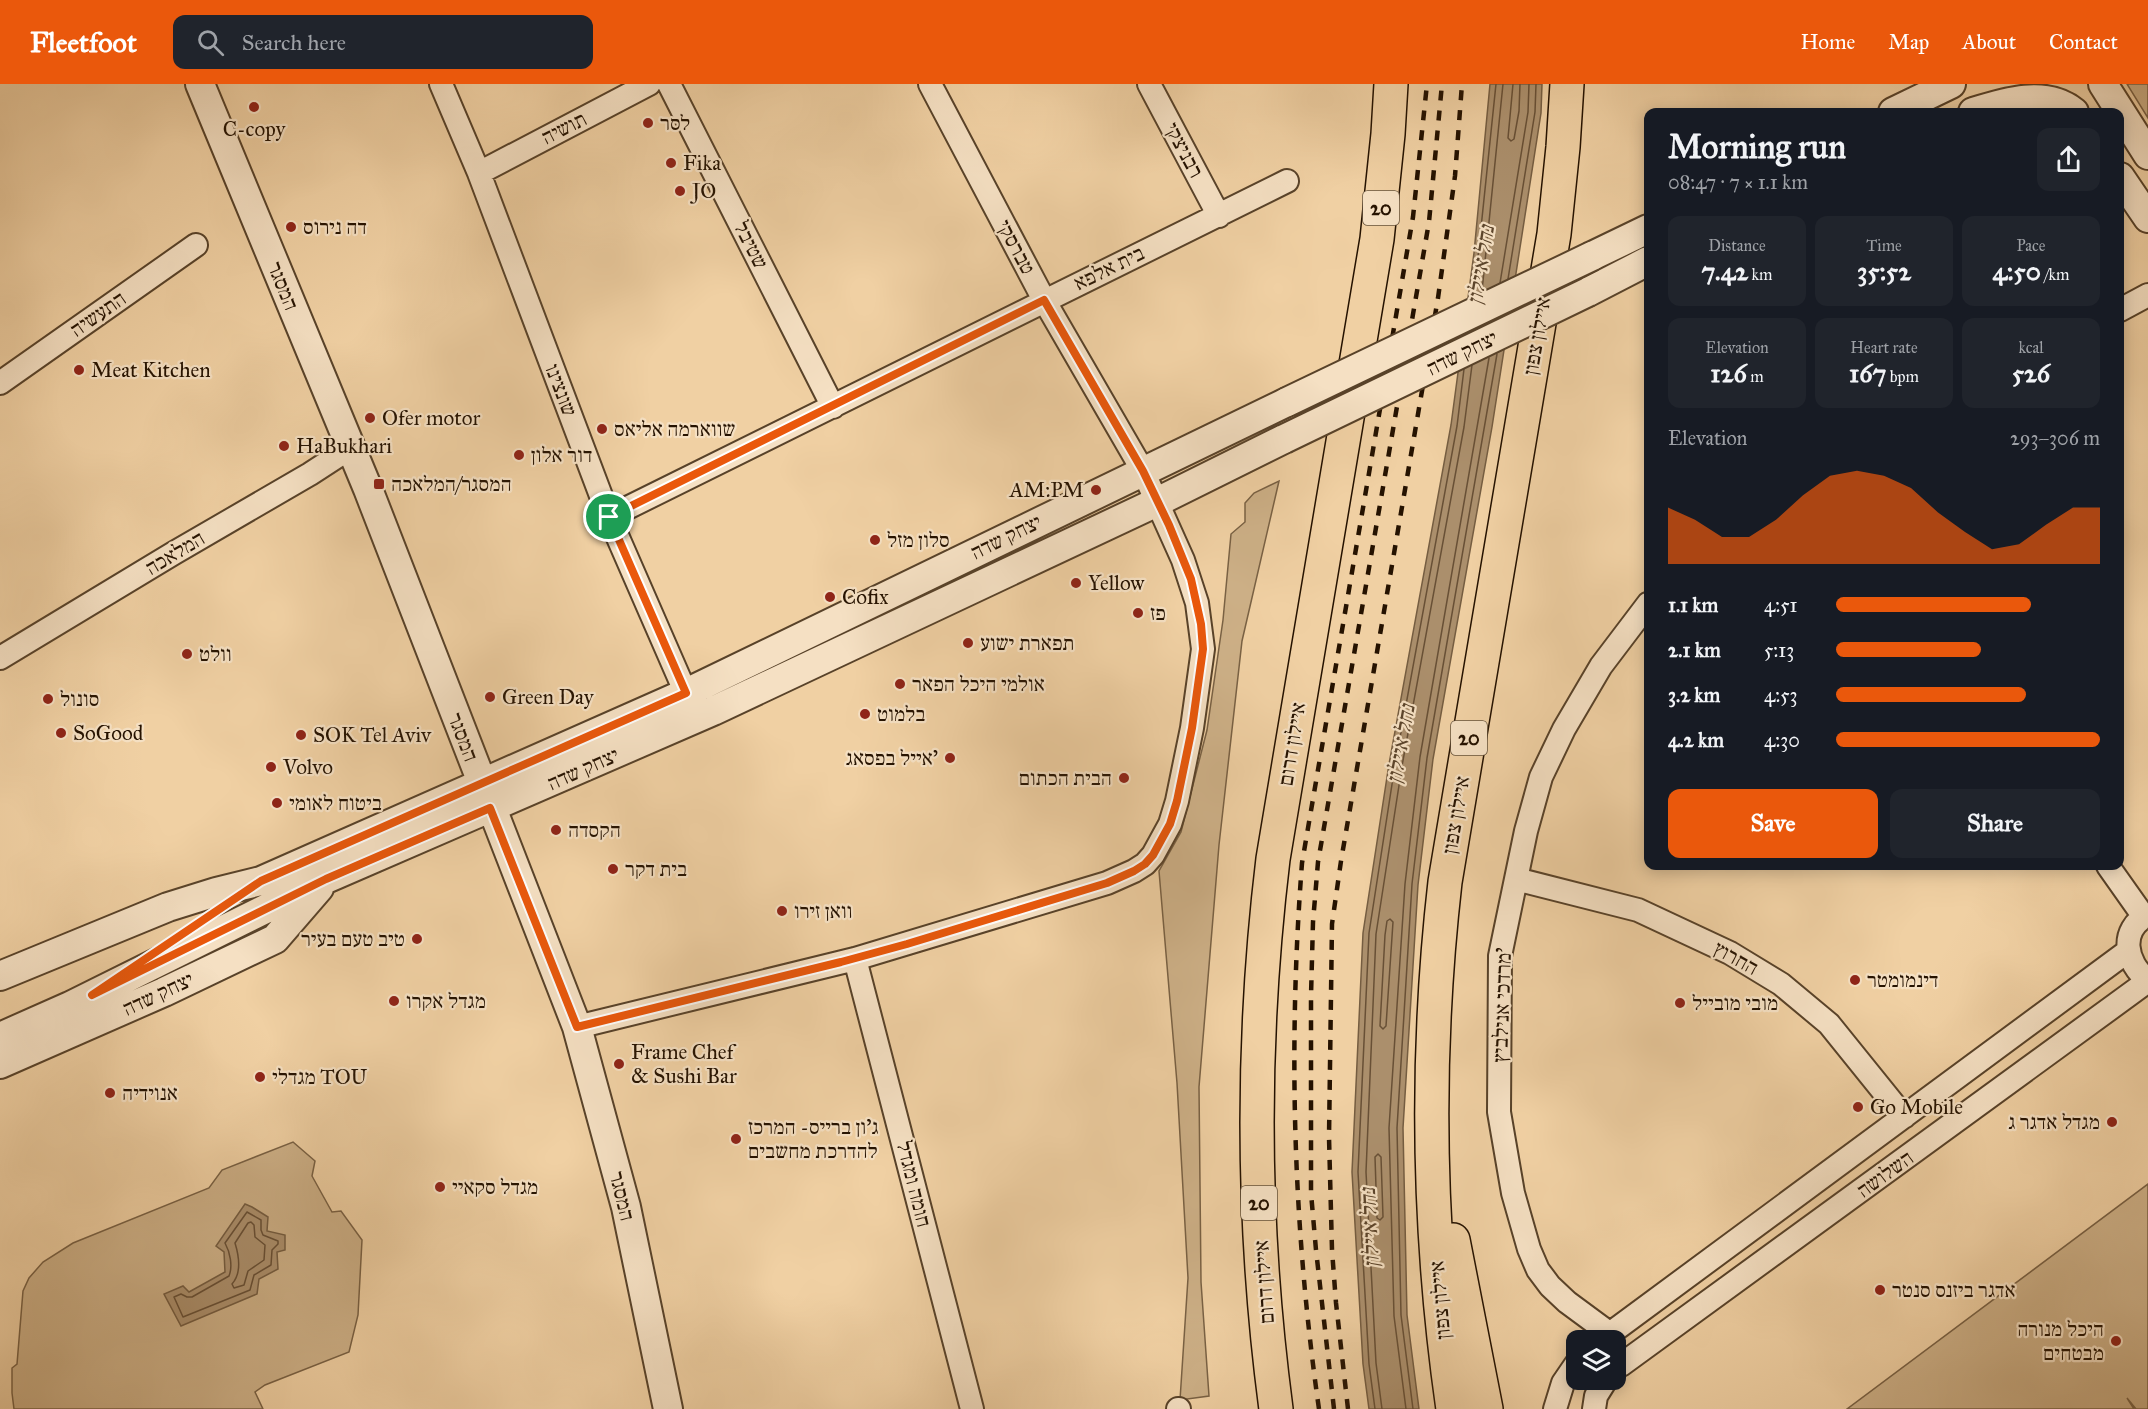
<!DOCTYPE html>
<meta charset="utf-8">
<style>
:root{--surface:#171b24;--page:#20242c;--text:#f1f3f6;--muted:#9ea1a6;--accent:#ea580c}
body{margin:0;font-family:"IM FELL Great Primer","Frank Ruhl Libre",serif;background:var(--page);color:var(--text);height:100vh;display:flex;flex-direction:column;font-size:22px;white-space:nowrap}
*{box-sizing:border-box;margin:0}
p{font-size:20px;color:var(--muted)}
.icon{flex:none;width:33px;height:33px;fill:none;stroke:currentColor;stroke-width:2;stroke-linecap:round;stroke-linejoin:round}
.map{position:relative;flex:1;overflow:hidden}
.drawer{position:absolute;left:1644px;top:24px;width:480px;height:762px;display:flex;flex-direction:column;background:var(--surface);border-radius:12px;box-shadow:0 3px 15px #0003}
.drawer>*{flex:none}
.buttons{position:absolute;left:1566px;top:1246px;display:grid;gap:12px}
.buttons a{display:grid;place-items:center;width:60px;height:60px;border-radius:12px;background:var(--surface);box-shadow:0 3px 15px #0003;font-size:30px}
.pin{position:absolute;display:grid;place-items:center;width:51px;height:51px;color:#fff;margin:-26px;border:3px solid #fff;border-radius:50%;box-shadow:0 2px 6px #0007}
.round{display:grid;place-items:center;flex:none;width:63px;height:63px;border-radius:12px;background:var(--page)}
.summary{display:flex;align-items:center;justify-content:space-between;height:102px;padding:0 24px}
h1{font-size:33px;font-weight:700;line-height:45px}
.metrics{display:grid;grid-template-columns:repeat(3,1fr);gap:9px;height:102px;padding:6px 24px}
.metrics div{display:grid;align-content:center;border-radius:12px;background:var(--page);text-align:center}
.metrics b{font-size:26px;font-weight:700}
.metrics small{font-size:16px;font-weight:400}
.metrics p{font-size:16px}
.chart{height:168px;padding:12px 24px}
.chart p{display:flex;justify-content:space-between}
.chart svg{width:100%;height:108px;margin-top:6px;fill:var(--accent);opacity:.7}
.cta{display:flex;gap:12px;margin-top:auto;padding:12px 24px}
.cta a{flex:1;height:69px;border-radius:12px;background:var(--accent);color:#fff;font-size:24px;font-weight:700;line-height:69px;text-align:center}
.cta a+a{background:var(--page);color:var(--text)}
ul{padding:0 24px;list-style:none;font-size:20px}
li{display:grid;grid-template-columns:96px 72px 1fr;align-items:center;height:45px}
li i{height:15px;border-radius:8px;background:var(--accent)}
header{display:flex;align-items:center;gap:36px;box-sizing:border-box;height:84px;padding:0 30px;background:var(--accent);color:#fff}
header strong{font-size:28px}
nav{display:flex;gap:33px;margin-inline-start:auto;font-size:21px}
.search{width:420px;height:54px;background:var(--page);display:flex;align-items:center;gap:15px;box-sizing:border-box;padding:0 21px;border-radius:12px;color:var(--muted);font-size:22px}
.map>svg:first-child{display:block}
</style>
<header>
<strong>Fleetfoot</strong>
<div class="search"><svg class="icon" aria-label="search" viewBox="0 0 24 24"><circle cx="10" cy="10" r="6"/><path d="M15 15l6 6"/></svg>Search here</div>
<nav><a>Home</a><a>Map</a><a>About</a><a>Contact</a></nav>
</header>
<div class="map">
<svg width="2148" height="1325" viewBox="0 0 2148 1325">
<rect width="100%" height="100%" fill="#f0d0a3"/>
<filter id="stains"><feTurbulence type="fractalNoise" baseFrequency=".00333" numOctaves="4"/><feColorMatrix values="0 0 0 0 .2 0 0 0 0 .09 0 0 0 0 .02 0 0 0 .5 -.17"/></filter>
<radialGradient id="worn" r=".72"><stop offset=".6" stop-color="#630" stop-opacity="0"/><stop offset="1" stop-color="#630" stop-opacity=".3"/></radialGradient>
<path fill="#cdb087" stroke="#796144" stroke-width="1.5" d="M 2127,0 L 2148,0 L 2148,34 Z
M 1279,397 L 1242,557 L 1219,761 L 1199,1003 L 1201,1198 L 1209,1312 L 1180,1316 L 1188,1194 L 1177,999 L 1159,787 L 1181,748 L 1207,646 L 1223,536 L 1231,450 L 1245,438 L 1245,419 L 1254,409 Z
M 293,1058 L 315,1077 L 312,1092 L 332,1128 L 341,1127 L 362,1156 L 358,1231 L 349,1268 L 265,1301 L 255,1308 L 263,1325 L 14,1325 L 12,1309 L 12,1284 L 17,1280 L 23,1207 L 29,1194 L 43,1178 L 73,1159 L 209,1104 L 222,1086 Z
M 2148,1100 L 2148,1325 L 2136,1325 L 2127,1314 L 2134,1325 L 1847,1325 Z"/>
<path fill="#ab8f6c" stroke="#755d41" stroke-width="1.5" d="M 1490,0 L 1542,0 L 1541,29 L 1492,343 L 1433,675 L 1418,801 L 1403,1044 L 1407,1231 L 1419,1325 L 1369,1325 L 1363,1280 L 1352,1088 L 1363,849 L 1389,680 L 1451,341 L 1474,169 Z
M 245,1120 L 252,1123 L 268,1133 L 267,1147 L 285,1151 L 285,1166 L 277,1168 L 278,1185 L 259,1195 L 257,1210 L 181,1242 L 164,1210 L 183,1202 L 189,1208 L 225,1188 L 224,1168 L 216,1162 Z"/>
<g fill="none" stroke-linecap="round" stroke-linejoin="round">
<path stroke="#685036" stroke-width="1.5" d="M 1513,0 L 1508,54 L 1511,57 L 1514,55 L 1519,27 L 1520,0
M 1508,195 L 1535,28 L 1536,0
M 1500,199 L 1528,28 L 1529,0
M 1482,207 L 1503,0
M 1474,211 L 1496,0
M 1390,835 L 1393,838 L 1386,942 L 1383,945 L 1380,942 L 1385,851 L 1387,837 Z
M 1378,1070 L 1381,1073 L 1383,1133 L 1380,1136 L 1377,1134 L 1375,1073 Z
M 247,1128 L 261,1136 L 261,1146 L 263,1151 L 278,1157 L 278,1160 L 272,1166 L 271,1181 L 254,1191 L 250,1206 L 183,1233 L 174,1213 L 181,1210 L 187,1213 L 192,1213 L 229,1192 C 233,1182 230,1168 225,1159 Z
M 251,1138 L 254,1141 L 255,1153 L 265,1161 L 264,1176 L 248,1187 L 244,1201 L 234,1204 L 232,1200 C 242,1189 239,1172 235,1159 L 248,1139 Z
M 1375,1325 L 1369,1280 L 1358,1088 L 1369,849 L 1395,681 L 1457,342 L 1464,285
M 1382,1325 L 1376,1279 L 1366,1088 L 1376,850 L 1402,682 L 1464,343 L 1472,281
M 1406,1325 L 1394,1232 L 1389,1044 L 1405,800 L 1420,673 L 1489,274
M 1413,1325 L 1401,1231 L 1397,1044 L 1412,800 L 1427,674 L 1497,270"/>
<g stroke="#584229" stroke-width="26">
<path id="minor" d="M 441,0 L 479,89 L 609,433 L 681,598 L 686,609 L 696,620
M 669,0 L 833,323
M 1149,0 L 1219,132
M 479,89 L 649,0
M 2120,226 L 2148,211
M 0,299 L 196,161
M 609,433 L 1287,97
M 0,574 L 174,469 L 310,390 L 350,364
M 2108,782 L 2144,833
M 1516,795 L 1638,826 L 1730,869 L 1781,900 L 1829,940 L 1904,1033
M 2148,831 C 2119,845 2125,879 2148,896
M 855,875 L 972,1325
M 577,943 L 855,875 L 1107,799 L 1134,787 L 1145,780 L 1153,771 L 1170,740 L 1177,717 L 1192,644 L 1203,565 L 1197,519 L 1183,476 L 1143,387 L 1044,216 L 930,0
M 1600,1257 L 2128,867
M 1612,1257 L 1609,1249 L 1567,1218 L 1550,1202 L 1538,1186 L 1529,1165 L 1513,1109 L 1499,1028 L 1500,872 L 1526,747 L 1541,693 L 1564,645 L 1601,582 L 1648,520
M 1621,1281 L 2148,897
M 1178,1325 L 1179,1325
M 1555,1325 L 1563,1299 L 1576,1280
M 1594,1325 L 1596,1312 L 1606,1296"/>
</g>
<g stroke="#584229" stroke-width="32">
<path id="tertiary" d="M 200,0 L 368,405 L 577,943 L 626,1123 L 668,1325
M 2103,0 L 2148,71
M 1893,28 L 1951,0
M 1973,28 C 2005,18 2046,5 2074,28
M 2120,93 L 2148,134
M 1592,172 L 1648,145
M 1588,208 L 1648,177
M 0,892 L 168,823 L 216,808 L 261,797 L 686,609 L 1287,318
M 0,953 L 70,922 L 326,795 L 713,627 L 1157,418 L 1284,355
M 0,980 L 164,908 L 275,855 L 319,804"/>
</g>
<g stroke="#251200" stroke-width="36">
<path id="motorway" d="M 1453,1156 L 1486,1325
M 1276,1325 C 1252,1144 1251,957 1273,775 L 1377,155 L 1388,50 L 1391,0
M 1453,1325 C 1428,1151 1425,973 1445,798 L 1554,150 L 1563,63 L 1567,0"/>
</g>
<use href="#minor" stroke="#f5e0c3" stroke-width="22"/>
<use href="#tertiary" stroke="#f5e0c3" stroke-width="28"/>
<use href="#motorway" stroke="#f0d0a3" stroke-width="33"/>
<path stroke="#251200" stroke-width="4.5" stroke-dasharray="10 10" stroke-linecap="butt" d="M 1319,1325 C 1293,1144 1288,961 1302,779 L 1413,133 L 1427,0
M 1334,1325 L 1316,1166 L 1311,1109 L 1311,912 L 1313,838 L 1318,778 L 1429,138 L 1442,0
M 1348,1325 L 1336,1219 L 1332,1166 L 1329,1053 L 1332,840 L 1341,777 L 1438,214 L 1455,92 L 1462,0"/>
<g stroke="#584229" stroke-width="32" stroke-linecap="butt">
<path id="tertiary-bridge" d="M 1287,318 L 1592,172
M 1284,355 L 1588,208"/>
</g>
<use href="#tertiary-bridge" stroke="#f5e0c3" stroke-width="28"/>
</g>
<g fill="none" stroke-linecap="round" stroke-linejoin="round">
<g stroke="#fff" stroke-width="12">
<path id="route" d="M 1044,216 L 1143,387 L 1169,441 L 1191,495 L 1201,540 L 1203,565 L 1192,644 L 1177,717 L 1170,740 L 1153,771 L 1145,780 L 1134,787 L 1107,799 L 907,860 L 841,878 L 577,943 L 490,724 L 326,795 L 92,911 L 261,797 L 686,609 L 609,433 Z"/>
</g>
<use href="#route" stroke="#ea580c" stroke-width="8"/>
</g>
<g fill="#8f2418" stroke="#f5e0c3" stroke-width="2">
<circle cx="254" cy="23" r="6"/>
<circle cx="648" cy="39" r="6"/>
<circle cx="671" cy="79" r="6"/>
<circle cx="680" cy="107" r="6"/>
<circle cx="291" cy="143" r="6"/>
<circle cx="79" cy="286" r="6"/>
<circle cx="370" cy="334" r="6"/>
<circle cx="602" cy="345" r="6"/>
<circle cx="284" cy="362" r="6"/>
<circle cx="519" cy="371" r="6"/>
<rect x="373" y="394" width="12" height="12" rx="3"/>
<circle cx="1096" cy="406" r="6"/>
<circle cx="875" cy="456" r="6"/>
<circle cx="1076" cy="499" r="6"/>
<circle cx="830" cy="513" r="6"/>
<circle cx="1138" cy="529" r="6"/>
<circle cx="968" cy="559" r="6"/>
<circle cx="187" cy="570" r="6"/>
<circle cx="900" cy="600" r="6"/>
<circle cx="490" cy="613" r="6"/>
<circle cx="48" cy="615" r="6"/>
<circle cx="865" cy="630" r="6"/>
<circle cx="61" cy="649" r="6"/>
<circle cx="301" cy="651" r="6"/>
<circle cx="950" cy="674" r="6"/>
<circle cx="271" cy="683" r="6"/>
<circle cx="1124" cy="694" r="6"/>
<circle cx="277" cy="719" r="6"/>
<circle cx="556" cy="746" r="6"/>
<circle cx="613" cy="785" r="6"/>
<circle cx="782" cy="827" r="6"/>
<circle cx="417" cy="855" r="6"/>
<circle cx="1855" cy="896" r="6"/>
<circle cx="394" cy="917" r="6"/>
<circle cx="1680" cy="919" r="6"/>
<circle cx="619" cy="980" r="6"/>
<circle cx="260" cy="993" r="6"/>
<circle cx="110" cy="1009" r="6"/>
<circle cx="1858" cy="1023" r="6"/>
<circle cx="2112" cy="1038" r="6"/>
<circle cx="736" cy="1055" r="6"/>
<circle cx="440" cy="1103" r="6"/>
<circle cx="1880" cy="1206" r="6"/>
<circle cx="2116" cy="1257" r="6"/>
</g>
<g text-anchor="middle" stroke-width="4.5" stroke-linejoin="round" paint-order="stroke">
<g fill="#f5e0c3" stroke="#63503a" stroke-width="1.5">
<rect x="1363" y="107" width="36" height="34" rx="4.5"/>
<rect x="1451" y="637" width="36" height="34" rx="4.5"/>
<rect x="1241" y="1102" width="36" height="34" rx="4.5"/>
</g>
<g font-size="20" font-weight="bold" fill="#251200">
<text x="1381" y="131">20</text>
<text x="1469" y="661">20</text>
<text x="1259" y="1126">20</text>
</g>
<g font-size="21" fill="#251200" stroke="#f5e0c3" text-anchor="start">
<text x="660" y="46">לסר</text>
<text x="254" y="52" text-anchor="middle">C-copy</text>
<text x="683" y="86">Fika</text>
<text x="692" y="114">JO</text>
<text x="303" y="150">דה נירוס</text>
<text x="91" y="293">Meat Kitchen</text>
<text x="382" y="341">Ofer motor</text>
<text x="614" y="352">שווארמה אליאס</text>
<text x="296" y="369">HaBukhari</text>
<text x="531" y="378">דור אלון</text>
<text x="391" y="407">המסגר/המלאכה</text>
<text x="1084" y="413" text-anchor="end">AM:PM</text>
<text x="887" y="463">סלון מזל</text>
<text x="1088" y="506">Yellow</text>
<text x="842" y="520">Cofix</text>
<text x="1150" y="536">פז</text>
<text x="980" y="566">תפארת ישוע</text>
<text x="199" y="577">וולט</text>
<text x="912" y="607">אולמי היכל הפאר</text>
<text x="502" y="620">Green Day</text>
<text x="60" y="622">סונול</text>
<text x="877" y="637">בלמוט</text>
<text x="73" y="656">SoGood</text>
<text x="313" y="658">SOK Tel Aviv</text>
<text x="938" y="681" text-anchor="end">אייל בפסאג'</text>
<text x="283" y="690">Volvo</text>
<text x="1112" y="701" text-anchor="end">הבית הכתום</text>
<text x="289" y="726">ביטוח לאומי</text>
<text x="568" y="753">הקסדה</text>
<text x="625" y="792">בית דקר</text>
<text x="794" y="834">וואן זירו</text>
<text x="405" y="862" text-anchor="end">טיב טעם בעיר</text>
<text x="1867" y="903">דינמומטר</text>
<text x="406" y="924">מגדל אקרו</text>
<text x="1692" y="926">מובי מובייל</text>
<text x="631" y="975">Frame Chef<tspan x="631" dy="24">&amp; Sushi Bar</tspan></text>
<text x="272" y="1000">מגדלי TOU</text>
<text x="122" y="1016">אנוידיה</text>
<text x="1870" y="1030">Go Mobile</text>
<text x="2100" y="1045" text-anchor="end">מגדל אדגר ג</text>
<text x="748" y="1050">ג'ון ברייס- המרכז<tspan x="748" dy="24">להדרכת מחשבים</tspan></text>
<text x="452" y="1110">מגדל סקאיי</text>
<text x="1892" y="1213">אדגר ביזנס סנטר</text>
<text x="2104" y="1252" text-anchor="end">היכל מנורה<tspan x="2104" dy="24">מבטחים</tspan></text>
</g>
<g font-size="21" fill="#251200" stroke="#f5e0c3">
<text transform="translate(564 44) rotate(-27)" y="7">תושיה</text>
<text transform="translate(1184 66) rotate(62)" y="7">רבניצקי</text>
<text transform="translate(751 161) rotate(63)" y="7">שטיבל</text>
<text transform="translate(1016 163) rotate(62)" y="7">טברסקי</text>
<text transform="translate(1109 184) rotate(-26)" y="7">בית אלפא</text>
<text transform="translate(283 202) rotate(68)" y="7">המסגר</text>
<text transform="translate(98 230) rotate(-35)" y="7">התעשיה</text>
<text transform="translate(1537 252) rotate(-80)" y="7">איילון צפון</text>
<text transform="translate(1462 269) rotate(-26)" y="7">יצחק שדה</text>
<text transform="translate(561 306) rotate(69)" y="7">שונצינו</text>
<text transform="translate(1006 453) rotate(-26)" y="7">יצחק שדה</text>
<text transform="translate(175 469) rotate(-31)" y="7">המלאכה</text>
<text transform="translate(463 653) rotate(69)" y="7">המסגר</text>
<text transform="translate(1292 660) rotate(-81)" y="7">איילון דרום</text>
<text transform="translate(583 685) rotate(-24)" y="7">יצחק שדה</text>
<text transform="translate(1456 731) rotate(-80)" y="7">איילון צפון</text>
<text transform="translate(1736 874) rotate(29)" y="7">החרוץ</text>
<text transform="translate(158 910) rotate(-25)" y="7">יצחק שדה</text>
<text transform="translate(1502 921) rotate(-88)" y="7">מרדכי אנילביץ'</text>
<text transform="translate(1885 1090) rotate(-36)" y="7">השלושה</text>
<text transform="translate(914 1100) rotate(76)" y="7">חומה ומגדל</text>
<text transform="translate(622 1112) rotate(76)" y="7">המסגר</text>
<text transform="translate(1264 1198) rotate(-94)" y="7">איילון דרום</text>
<text transform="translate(1440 1216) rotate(-95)" y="7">איילון צפון</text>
</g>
<g font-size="22" font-style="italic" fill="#5b442b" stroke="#f5e0c3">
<text transform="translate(1480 181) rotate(-81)" y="8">נחל איילון</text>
<text transform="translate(1400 660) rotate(-80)" y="8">נחל איילון</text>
<text transform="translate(1369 1144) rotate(-93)" y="8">נחל איילון</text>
</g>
</g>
<rect width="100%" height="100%" filter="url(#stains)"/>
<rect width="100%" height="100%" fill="url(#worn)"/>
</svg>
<div class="buttons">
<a><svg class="icon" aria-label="layers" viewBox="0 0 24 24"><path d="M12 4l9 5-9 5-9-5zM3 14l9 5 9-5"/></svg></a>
</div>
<div class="pin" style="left:609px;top:433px;background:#1e9e55"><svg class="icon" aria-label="arrive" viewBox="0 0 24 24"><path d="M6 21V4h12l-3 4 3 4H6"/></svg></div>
<section class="drawer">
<div class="summary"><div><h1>Morning run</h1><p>08:47 · 7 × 1.1 km</p></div><a class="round"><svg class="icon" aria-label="share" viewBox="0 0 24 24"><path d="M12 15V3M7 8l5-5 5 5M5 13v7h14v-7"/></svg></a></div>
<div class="metrics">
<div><p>Distance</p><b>7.42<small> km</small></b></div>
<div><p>Time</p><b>35:52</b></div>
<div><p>Pace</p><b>4:50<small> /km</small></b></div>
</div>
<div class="metrics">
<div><p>Elevation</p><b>126<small> m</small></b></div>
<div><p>Heart rate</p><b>167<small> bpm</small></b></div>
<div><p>kcal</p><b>526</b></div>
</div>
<div class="chart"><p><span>Elevation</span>293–306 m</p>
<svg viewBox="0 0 160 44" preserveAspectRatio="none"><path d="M0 44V21L10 26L20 33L30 33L40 26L50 16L60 8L70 6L80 8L90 13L100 23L110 31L120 38L130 36L140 28L150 21L160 21V44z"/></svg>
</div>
<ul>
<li><b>1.1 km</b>4:51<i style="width:74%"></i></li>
<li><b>2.1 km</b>5:13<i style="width:55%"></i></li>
<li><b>3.2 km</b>4:53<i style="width:72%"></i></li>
<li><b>4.2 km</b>4:30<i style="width:100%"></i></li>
</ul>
<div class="cta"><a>Save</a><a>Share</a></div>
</section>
</div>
